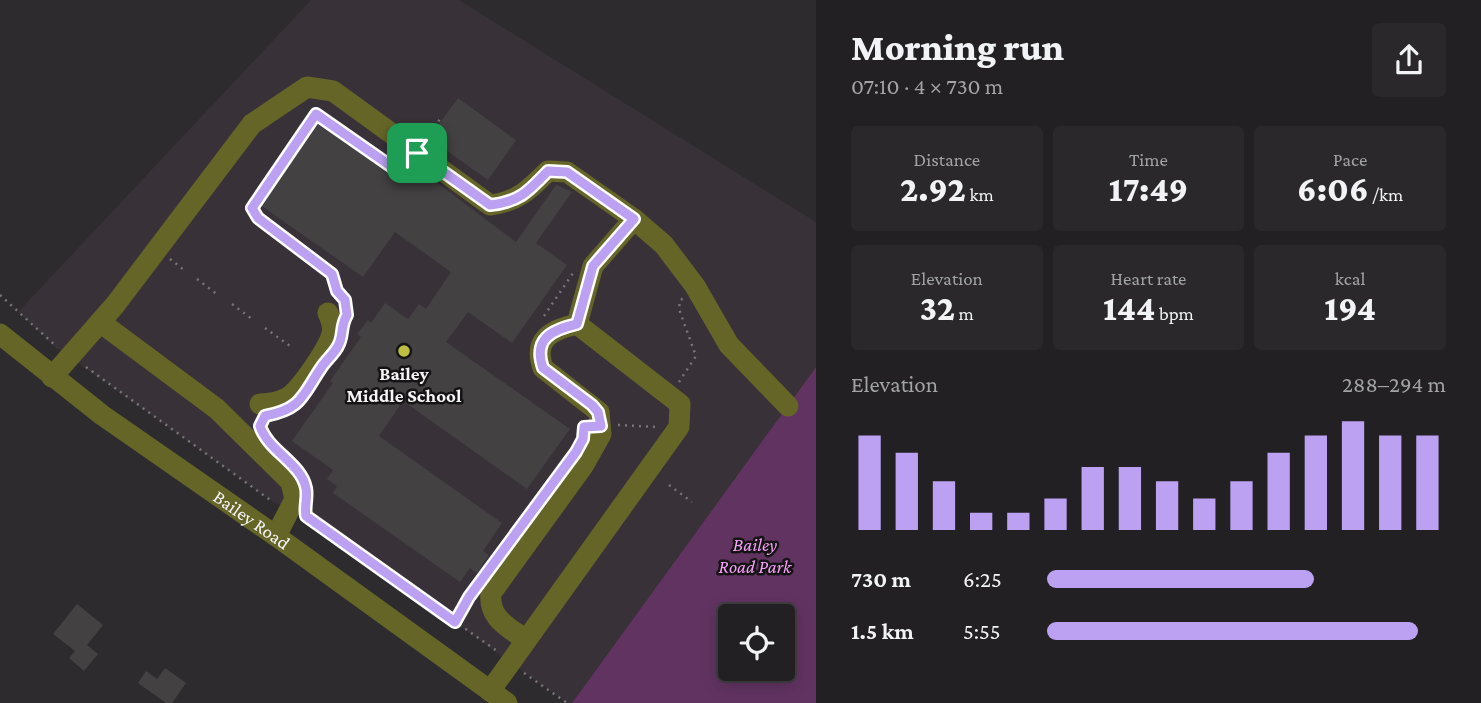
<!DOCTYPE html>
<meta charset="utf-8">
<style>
:root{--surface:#222022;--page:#2a282a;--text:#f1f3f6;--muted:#a2a3a5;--line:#3f3e40;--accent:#bca0f2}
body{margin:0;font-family:"Crimson Pro",serif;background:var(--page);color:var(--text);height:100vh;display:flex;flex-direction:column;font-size:26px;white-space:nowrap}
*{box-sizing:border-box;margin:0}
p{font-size:23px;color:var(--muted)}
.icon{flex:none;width:38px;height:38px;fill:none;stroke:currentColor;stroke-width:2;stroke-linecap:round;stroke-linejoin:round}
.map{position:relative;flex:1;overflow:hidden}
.details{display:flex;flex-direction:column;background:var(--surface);width:665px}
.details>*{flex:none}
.buttons{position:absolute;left:718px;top:604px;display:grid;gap:14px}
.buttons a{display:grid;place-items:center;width:77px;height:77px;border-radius:7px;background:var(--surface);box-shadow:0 4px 18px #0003,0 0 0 2px var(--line);font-size:35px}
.pin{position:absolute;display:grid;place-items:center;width:60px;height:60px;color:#fff;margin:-30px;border-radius:14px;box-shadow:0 4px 10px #0006}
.round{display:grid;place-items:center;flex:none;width:74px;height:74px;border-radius:7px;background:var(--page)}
.headline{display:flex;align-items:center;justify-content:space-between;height:119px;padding:0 35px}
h1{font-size:38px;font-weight:800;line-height:52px}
.figures{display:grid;grid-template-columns:repeat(3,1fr);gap:10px;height:119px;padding:7px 35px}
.figures div{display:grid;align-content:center;border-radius:7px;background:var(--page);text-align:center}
.figures b{font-size:35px;font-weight:800}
.figures small{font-size:19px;font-weight:400}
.figures p{font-size:19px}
.chart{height:196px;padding:14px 35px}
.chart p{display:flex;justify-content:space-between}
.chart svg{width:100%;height:126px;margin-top:7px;stroke:var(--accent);stroke-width:6}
ul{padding:0 35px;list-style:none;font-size:23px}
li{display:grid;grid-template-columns:112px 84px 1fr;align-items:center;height:52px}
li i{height:18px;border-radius:9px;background:var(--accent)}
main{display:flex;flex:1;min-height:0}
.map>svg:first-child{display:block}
</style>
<main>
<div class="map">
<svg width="816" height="703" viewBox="0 0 816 703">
<rect width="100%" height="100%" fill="#2d2b2d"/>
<path fill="#383138" d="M 311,0 L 459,0 L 816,222 L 816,367 L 572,703 L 567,703 L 306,516 L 273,502 L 54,346 L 18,312 Z"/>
<path fill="#613361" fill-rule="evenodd" d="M 816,367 L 816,703 L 572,703 ZM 730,616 L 782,616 L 782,668 L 730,668 Z"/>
<path fill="#444143" d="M 458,98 L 516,140 L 488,180 L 429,138 Z
M 316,117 L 403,179 L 411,168 L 428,176 L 516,242 L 556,185 L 572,192 L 536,243 L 567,265 L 512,343 L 468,312 L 446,342 L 570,429 L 527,489 L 403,401 L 379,436 L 502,523 L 483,551 L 489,555 L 477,573 L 470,568 L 460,582 L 333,493 L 337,486 L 327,479 L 333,470 L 292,441 L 333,383 L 330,381 L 361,337 L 357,334 L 368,320 L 371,323 L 385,303 L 408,319 L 419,304 L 426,309 L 451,272 L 395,232 L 363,277 L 256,202 Z
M 77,604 L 103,625 L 87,645 L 98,654 L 84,671 L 69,658 L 75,651 L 53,634 Z
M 165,668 L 186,683 L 172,703 L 166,703 L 138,683 L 146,671 L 157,679 Z"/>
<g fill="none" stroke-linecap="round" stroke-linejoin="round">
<path stroke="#777577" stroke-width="2.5" stroke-dasharray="2 5" stroke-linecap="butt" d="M 427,139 L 440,119
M 170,259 L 184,270
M 197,279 L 218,295
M 0,295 L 57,347
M 232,304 L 252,319
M 346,305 L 337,291 L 332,274 L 258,218 L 252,208 L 254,201 L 316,114 L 402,174 L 407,167
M 544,316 L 573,273
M 265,328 L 290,346
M 86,367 L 273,502
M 679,382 L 696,356 L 679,309 L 680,300 L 684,298
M 618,425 L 656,427
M 669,485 L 692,502
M 305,516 L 497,651
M 455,622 L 473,592
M 524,673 L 567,703"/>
<g stroke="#656528" stroke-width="21">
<path d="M 634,219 L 664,245 L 695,286 L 729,345 L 788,406"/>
<path d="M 100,322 L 217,409 L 291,482 L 295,499 L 276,536"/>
<path id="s1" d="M 0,334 L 102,415 L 276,536 L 507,703"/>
<path d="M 52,377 L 115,305 L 252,124 L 307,87 L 333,91 L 490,205 C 517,202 529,190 548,171 L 567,172 L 634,219 L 593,266 L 577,324 L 680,404 L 679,427 L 490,691"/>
<path d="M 260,404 C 270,404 277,403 287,398 C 300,390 328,349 332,334 C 334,326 331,320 328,313"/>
<path d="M 526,640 C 508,627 488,618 491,593 L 583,466 L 601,434 L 599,412 L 543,368 C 533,339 551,330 577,324"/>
</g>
</g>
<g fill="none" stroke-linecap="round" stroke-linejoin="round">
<g stroke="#fff" stroke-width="14">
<path id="route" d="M 316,114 L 402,174 L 417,153 L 490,205 C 519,202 528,192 548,171 L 567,172 L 634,219 L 593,266 L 577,324 C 551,330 533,339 543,368 L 592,405 L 598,412 L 601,426 L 584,427 L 583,439 L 576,452 L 469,597 L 455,622 L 306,516 C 304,507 308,497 306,488 C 301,463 268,451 260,426 L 265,416 C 302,409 302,396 321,368 C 326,360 334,354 338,346 C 344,336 340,326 347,315 L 345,300 L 337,291 L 332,274 L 258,218 L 252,208 Z"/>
</g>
<use href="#route" stroke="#bca0f2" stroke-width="9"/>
</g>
<circle fill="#bfbe41" stroke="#151415" stroke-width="2.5" cx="404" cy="351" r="7"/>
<g text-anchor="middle" stroke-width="5" stroke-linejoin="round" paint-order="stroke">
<g font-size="19" font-weight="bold" fill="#f6f4f6" stroke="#151415">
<text x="404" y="380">Bailey<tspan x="404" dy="22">Middle School</tspan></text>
</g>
<g font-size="19" fill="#f6f4f6" stroke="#151415">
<text dy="7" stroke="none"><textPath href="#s1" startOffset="313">Bailey Road</textPath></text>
</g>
<g font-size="19" font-style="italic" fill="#f89ff7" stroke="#151415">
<text x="755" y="551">Bailey<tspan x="755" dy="22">Road Park</tspan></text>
</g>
</g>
</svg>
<div class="buttons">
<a><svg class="icon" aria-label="locate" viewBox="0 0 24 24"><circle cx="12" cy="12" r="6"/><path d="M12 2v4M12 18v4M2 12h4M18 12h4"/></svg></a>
</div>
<div class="pin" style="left:417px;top:153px;background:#1e9e55"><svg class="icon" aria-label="arrive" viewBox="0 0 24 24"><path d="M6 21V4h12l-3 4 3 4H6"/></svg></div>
</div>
<section class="details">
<div class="headline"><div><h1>Morning run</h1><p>07:10 · 4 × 730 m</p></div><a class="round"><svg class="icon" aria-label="share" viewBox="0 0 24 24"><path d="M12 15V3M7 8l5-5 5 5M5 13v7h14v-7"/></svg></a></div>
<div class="figures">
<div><p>Distance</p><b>2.92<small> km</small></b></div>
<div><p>Time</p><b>17:49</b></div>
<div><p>Pace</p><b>6:06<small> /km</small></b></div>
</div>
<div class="figures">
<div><p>Elevation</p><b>32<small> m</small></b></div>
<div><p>Heart rate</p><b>144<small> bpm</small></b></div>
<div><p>kcal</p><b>194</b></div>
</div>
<div class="chart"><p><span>Elevation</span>288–294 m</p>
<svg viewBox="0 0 160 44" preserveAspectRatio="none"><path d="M5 44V11M15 44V17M25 44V27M35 44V38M45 44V38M55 44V33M65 44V22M75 44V22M85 44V27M95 44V33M105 44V27M115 44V17M125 44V11M135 44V6M145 44V11M155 44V11"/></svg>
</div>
<ul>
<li><b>730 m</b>6:25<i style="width:67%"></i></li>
<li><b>1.5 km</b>5:55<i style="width:93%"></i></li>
</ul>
</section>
</main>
